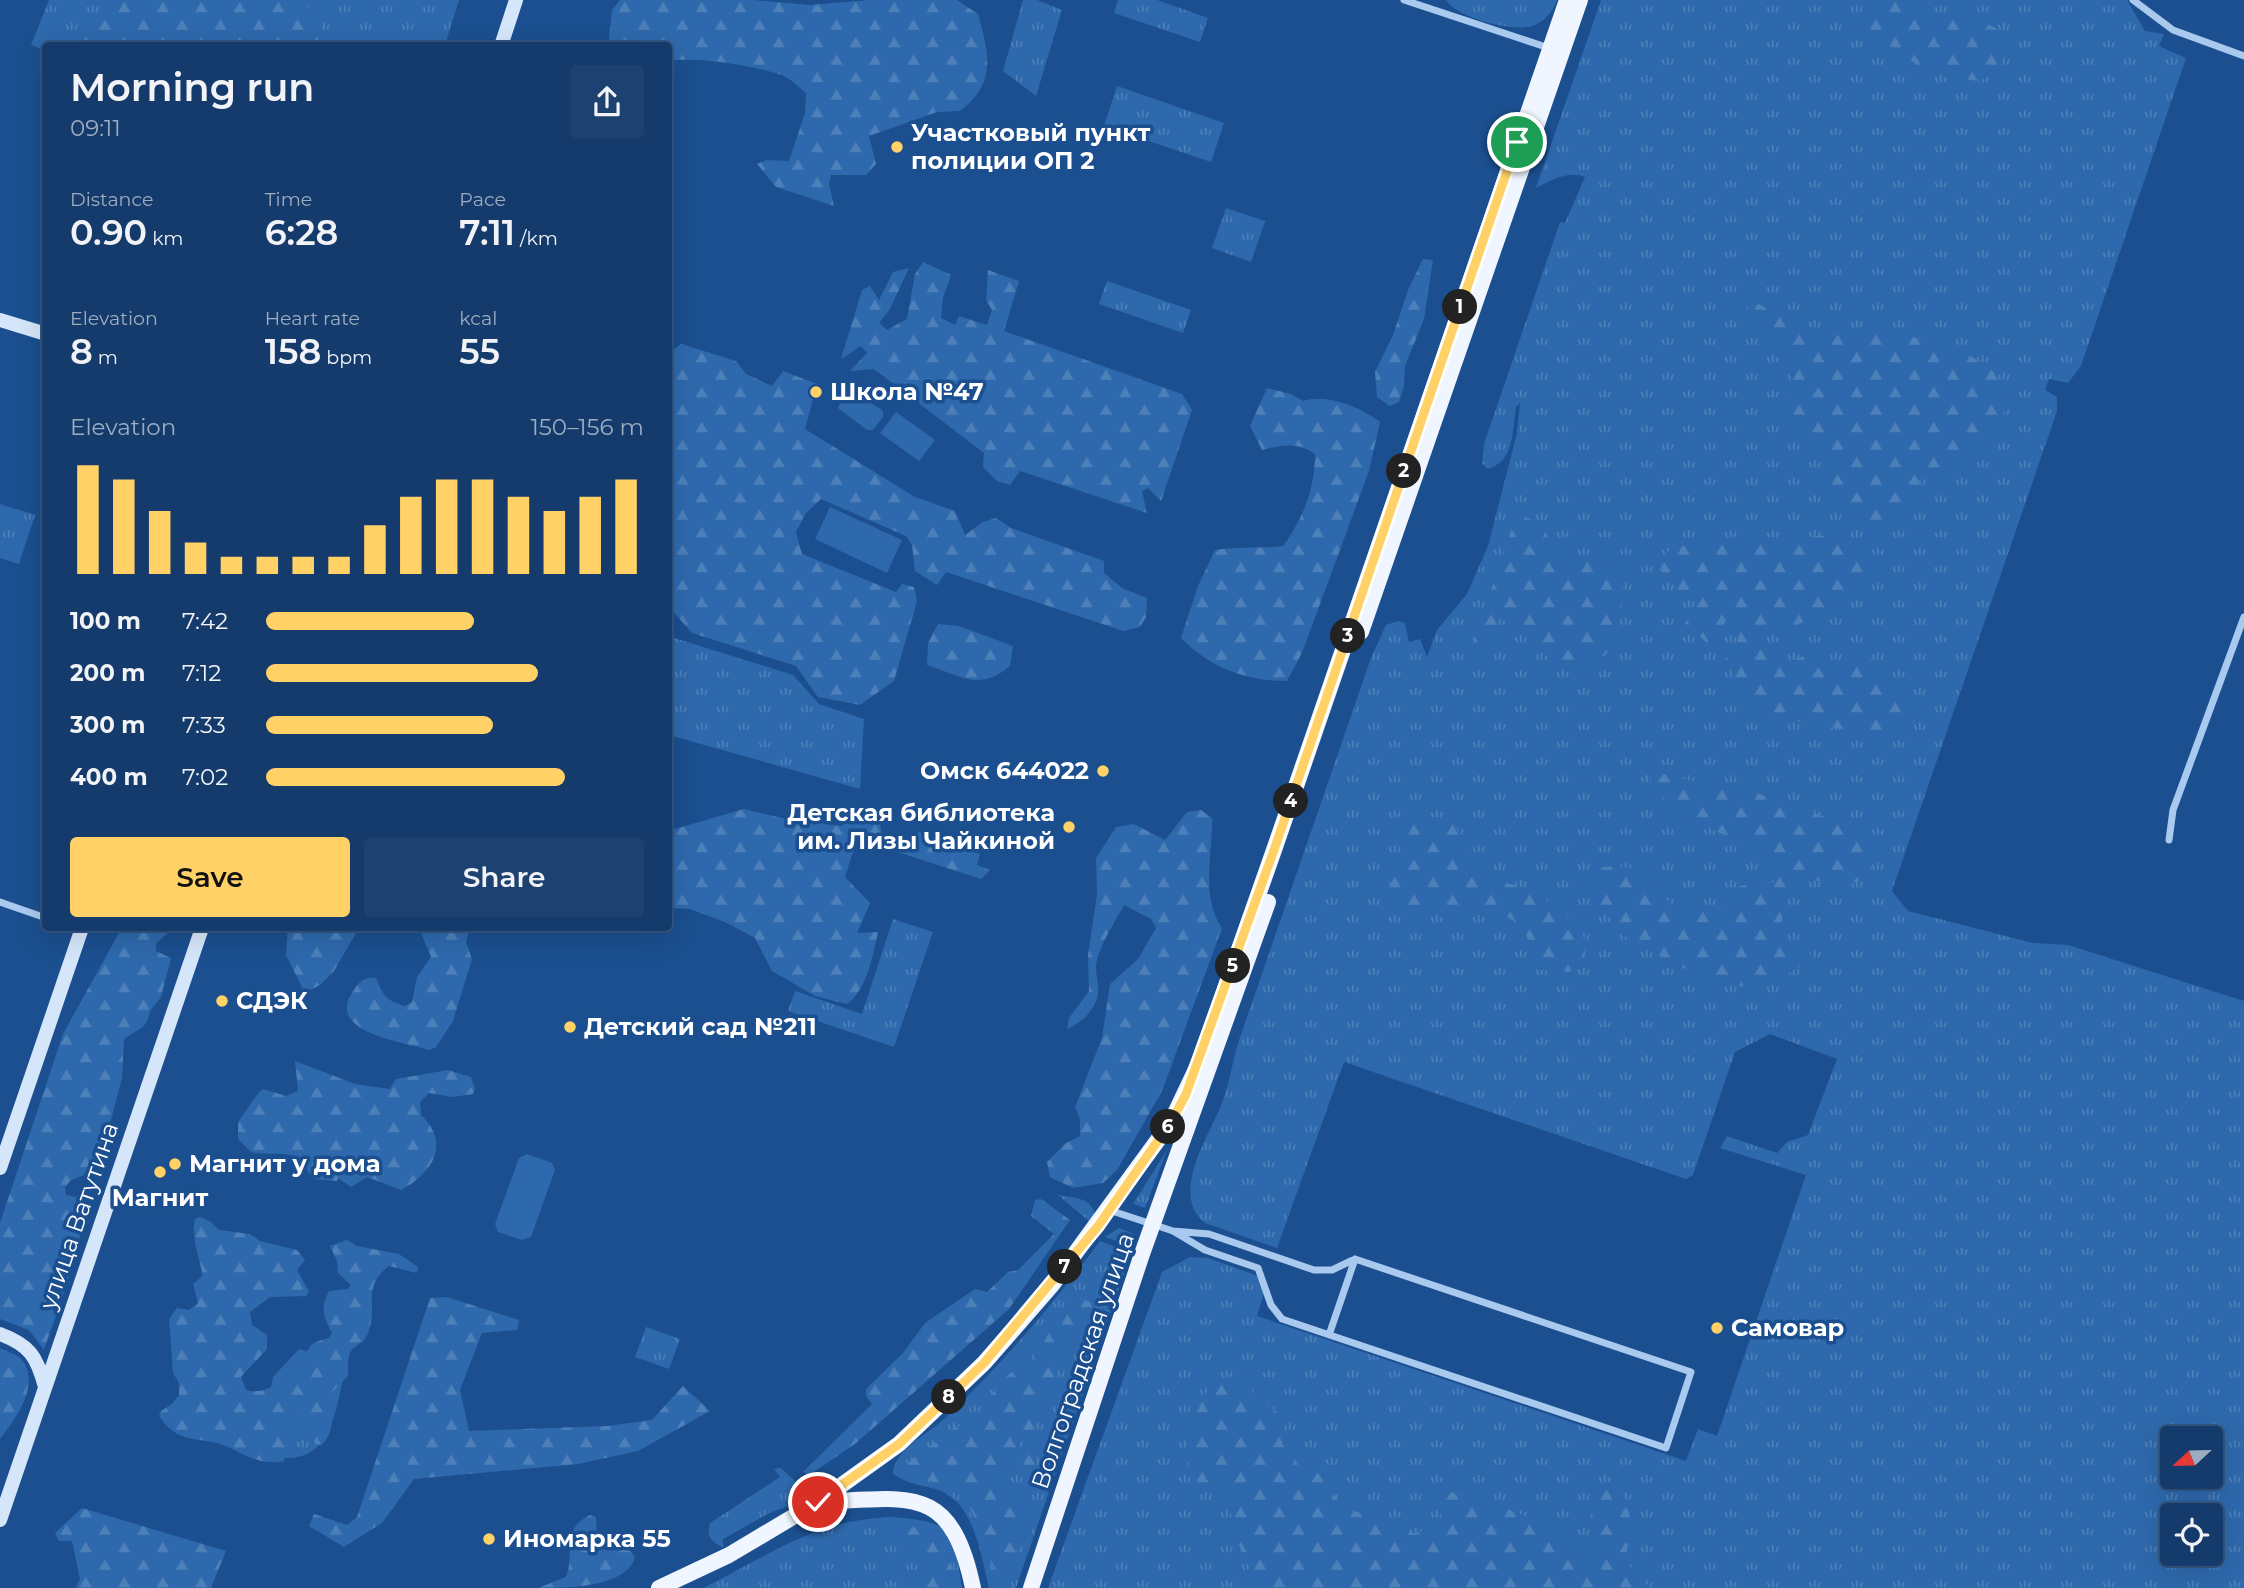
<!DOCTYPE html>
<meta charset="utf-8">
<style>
:root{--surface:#143b6b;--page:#1d4271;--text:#f1f3f6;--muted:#9dadc1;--line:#33557e;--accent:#ffd166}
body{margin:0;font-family:Montserrat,sans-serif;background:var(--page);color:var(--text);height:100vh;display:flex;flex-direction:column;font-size:26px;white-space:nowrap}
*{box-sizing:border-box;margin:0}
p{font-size:23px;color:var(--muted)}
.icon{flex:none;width:38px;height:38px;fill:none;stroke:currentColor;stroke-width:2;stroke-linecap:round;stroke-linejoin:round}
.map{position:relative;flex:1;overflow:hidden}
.side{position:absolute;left:42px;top:42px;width:630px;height:889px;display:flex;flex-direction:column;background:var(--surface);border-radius:7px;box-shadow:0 7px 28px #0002,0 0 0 2px var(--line)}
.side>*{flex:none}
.needle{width:46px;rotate:248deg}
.tools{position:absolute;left:2160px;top:1426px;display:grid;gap:14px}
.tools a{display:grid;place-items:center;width:63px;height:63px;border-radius:7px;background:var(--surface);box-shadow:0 7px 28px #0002,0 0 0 2px var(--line);font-size:35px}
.pin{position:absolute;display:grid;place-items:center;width:60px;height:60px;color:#fff;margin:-30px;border:4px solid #fff;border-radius:50%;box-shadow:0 2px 7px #0007}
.km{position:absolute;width:35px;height:35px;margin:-18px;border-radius:50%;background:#222;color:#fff;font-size:19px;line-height:35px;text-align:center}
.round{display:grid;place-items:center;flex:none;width:74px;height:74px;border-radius:7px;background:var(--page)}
.head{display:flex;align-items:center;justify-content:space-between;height:119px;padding:0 28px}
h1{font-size:38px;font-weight:600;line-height:52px}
.stats{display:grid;grid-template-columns:repeat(3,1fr);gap:10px;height:119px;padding:7px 28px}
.stats div{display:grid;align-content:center}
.stats b{font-size:35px;font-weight:600}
.stats small{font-size:19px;font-weight:400}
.stats p{font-size:19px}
.chart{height:196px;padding:14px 28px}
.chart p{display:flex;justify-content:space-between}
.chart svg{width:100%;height:126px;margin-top:7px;stroke:var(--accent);stroke-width:6}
.cta{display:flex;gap:14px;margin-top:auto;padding:14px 28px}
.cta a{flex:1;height:80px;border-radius:7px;background:var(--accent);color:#111;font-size:28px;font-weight:600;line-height:80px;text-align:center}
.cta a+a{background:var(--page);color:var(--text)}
ul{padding:0 28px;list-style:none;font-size:23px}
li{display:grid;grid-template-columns:112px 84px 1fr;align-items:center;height:52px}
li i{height:18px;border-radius:9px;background:var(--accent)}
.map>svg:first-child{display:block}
</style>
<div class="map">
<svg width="2244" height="1588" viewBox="0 0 2244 1588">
<defs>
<pattern id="grass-tufts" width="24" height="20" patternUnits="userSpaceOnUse" patternTransform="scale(1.75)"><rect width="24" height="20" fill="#2e69ad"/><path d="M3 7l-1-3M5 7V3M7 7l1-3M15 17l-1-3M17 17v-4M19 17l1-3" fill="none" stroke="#4d80b9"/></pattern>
<pattern id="forest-firs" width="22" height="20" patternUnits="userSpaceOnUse" patternTransform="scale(1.75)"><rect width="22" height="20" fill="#2e69ad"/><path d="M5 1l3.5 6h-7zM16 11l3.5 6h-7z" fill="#4d80b9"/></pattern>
</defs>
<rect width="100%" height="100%" fill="#1b4f8f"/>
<path fill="url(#grass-tufts)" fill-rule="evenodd" d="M 49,0 L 459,0 L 445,45 L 46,46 L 45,50 L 31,45 Z
M 1023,0 L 1037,0 L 1062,10 L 1036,96 L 1003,71 Z
M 1118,0 L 1157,0 L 1208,18 L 1200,42 L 1114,13 Z
M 1446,0 L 1557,0 C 1553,12 1544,22 1532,26 C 1512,32 1457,18 1446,0 Z
M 1601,0 L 2127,0 L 2145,31 L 2164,34 L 2159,46 L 2186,58 L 2081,366 L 2068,383 L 2049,379 L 2045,390 L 2057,397 L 2057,411 L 1892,891 L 1908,911 L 2033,943 L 2068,945 L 2244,1001 L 2244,1588 L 1048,1588 L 1162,1272 L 1190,1257 L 1208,1258 L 1261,1277 L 1265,1290 L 1257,1316 L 1686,1461 L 1698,1429 L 1717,1436 L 1806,1175 L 1720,1148 L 1727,1136 L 1777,1153 L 1787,1142 L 1808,1135 L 1837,1059 L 1770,1034 L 1735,1052 L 1693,1175 L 1686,1179 L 1344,1062 L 1277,1248 L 1205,1223 C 1170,1196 1207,1138 1220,1108 C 1228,1089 1232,1066 1237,1046 L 1371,658 L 1386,625 L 1398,621 L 1405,623 L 1409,642 L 1420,639 L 1427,657 L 1437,630 L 1467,594 L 1488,546 L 1517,433 L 1520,403 L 1516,407 C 1512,431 1515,462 1487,469 L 1482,463 L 1484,444 L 1560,222 L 1565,223 L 1585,177 C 1570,170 1550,180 1536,188 ZM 2172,1438 L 2210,1438 L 2210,1477 L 2172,1477 ZM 2172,1516 L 2210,1516 L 2210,1554 L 2172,1554 Z
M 1117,86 L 1224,123 L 1211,162 L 1104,126 Z
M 1226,208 L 1265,221 L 1251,262 L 1212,248 Z
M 1107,281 L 1191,310 L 1183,333 L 1099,304 Z
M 0,504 L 35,515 L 19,564 L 0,558 Z
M 668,636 L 793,675 L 819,704 L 864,719 L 860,789 L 669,735 Z
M 893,919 L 933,932 L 894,1047 L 788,1011 L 795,991 L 862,1014 Z
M 1167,1150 L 1145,1208 L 1133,1204 Z
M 1058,1195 C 1073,1198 1091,1197 1095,1214 L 1090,1222 Z
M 1119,1228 L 1134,1234 L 1130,1246 L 1105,1237 Z
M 1100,1241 L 1131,1253 L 1016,1588 L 989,1588 C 981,1556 975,1504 939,1490 C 922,1485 907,1484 893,1474 C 892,1452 929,1433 943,1420 C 1003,1363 1051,1307 1100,1241 Z
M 646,1327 L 680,1339 L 669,1369 L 635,1357 Z
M 299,1349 L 347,1363 C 336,1402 335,1460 285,1458 L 262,1437 L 273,1377 Z
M 781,1468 L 801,1487 L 802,1502 L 771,1512 L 723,1539 L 723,1547 C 711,1543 706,1535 710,1523 L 780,1477 L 774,1469 Z
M 891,1517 C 954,1522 953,1528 962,1588 L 703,1588 C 770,1555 813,1520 891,1517 Z"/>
<path fill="url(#forest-firs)" d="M 111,0 L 293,0 L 308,8 L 327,36 L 325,46 L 79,45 L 86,28 Z
M 620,0 L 752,0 L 810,5 L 869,0 L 957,0 L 978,14 C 989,54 997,83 960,111 L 937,112 L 869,136 L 876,164 L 866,175 L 831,175 L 829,184 L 834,206 L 776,187 L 757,164 L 767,160 L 789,161 L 805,113 L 806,93 C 800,88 792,80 784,76 C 757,66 697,56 669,61 L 668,46 L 616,45 L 609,39 L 612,10 Z
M 1875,0 L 1914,0 L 1917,15 L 1964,14 L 1998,29 L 2001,65 L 1980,81 C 1930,77 1908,61 1870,31 L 1868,5 Z
M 1423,259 L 1433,260 L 1424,319 L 1405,366 L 1404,386 L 1399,402 L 1390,406 L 1377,397 L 1375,372 L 1393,335 L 1408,290 Z
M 923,262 L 951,275 L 943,298 L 941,318 L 955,325 L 959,316 L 987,325 L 992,310 L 986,300 L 988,270 L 1019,281 L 1004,331 L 1182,394 L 1192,410 L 1161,501 L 1148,488 L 1142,491 L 1147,513 L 1020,471 L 1010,485 L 997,481 L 983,467 L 984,453 L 874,369 L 850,371 L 867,353 L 861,346 L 841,359 L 862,290 L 870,286 L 879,300 L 893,272 L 909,268 L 890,309 L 879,323 L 887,330 L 907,319 L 915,274 Z
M 1739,295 L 1815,331 L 1846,335 L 1871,327 L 1958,348 L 1995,372 L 2008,404 L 1990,439 L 1950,466 L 1919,480 L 1912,509 L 1876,527 L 1843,510 L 1815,482 L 1826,465 L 1828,447 L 1800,435 L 1780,411 L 1792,376 L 1790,347 L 1757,322 Z
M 681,344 L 736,361 L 746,374 L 772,386 L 783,371 L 817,384 L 805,429 L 915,497 L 955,511 L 965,535 L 983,522 L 996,518 L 1011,528 L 1104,561 L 1104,573 L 1122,588 L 1147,598 L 1146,617 L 1140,627 L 1123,631 L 946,572 L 937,585 L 915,571 L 912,545 L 906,536 L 821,499 L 806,513 L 796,532 L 802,554 L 896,592 L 902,584 L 914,587 L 917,601 L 894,681 L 860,705 L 818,697 L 796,666 L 692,633 L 668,606 L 668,354 Z
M 1267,388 L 1291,394 L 1303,401 C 1326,393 1361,407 1380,422 L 1369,471 L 1302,653 L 1287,681 C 1245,681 1211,668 1181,638 L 1198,586 L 1215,550 C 1240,546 1259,549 1283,546 C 1303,519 1315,488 1315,454 C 1298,442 1282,445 1262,450 L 1250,426 Z
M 1517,513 L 1542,525 L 1560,561 C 1575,561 1596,558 1609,566 C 1637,584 1614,633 1606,655 C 1573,671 1537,661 1521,628 L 1500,619 L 1489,630 L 1495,635 L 1496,644 L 1483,653 L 1471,650 Z
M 1835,534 L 1868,546 L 1870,588 L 1825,615 L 1764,635 L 1774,669 L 1809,654 L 1836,668 L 1866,653 L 1921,714 L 1903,733 C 1864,732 1786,727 1755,704 C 1743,695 1733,672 1725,660 L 1737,643 L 1740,623 L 1729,618 L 1707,643 L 1685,623 L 1703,598 L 1680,593 L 1657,566 L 1672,546 L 1767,542 Z
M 938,624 L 959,626 L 1013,646 L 1010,666 C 979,692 962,676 927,665 L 928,643 Z
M 1667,774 L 1709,786 L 1737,786 L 1870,833 L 1872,873 L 1849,885 L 1797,878 C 1783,901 1776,918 1789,943 L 1807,950 L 1813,957 C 1756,1000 1726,991 1666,959 C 1653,952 1634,946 1624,935 C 1612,922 1602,906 1592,892 L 1599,868 C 1645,861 1649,880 1677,911 L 1723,910 L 1740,886 L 1776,882 L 1780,866 L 1772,856 L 1677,814 L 1650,782 L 1652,775 Z
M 744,809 L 782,818 L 841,826 L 856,816 L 870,812 L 880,821 L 881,832 L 908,841 L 919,832 L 980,854 L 977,865 L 990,870 L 981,879 L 857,839 L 845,877 L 870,903 L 857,933 L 878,932 C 873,954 867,990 847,1004 L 815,996 L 772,971 L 755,938 L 725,922 L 690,909 L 669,908 L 669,828 L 675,829 Z
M 1201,810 L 1212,818 C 1213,854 1200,896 1222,928 L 1162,1091 L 1117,1170 L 1103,1183 L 1073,1188 L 1050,1177 L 1047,1162 L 1066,1143 L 1080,1136 L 1080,1119 L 1075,1107 L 1102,1038 L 1110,984 L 1138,959 L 1156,928 L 1151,919 L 1124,905 C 1115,922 1102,941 1097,960 C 1094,972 1099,981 1098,993 C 1097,1008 1081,1024 1067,1029 L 1069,1018 L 1089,991 L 1088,955 L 1097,894 L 1096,858 L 1116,827 L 1134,824 L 1165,840 L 1187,812 Z
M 1451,819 C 1467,841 1464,858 1481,878 C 1527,883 1562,904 1587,942 L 1583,966 L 1568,972 L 1539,970 C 1534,958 1529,935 1520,926 C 1474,886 1429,923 1386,898 L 1408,823 Z
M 118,928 L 174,928 L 156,943 L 156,951 L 171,958 L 161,997 L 150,1011 L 148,1019 L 144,1026 L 124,1039 L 122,1078 L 101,1158 L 92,1171 L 70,1181 L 65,1188 L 66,1195 L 81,1198 C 93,1219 53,1323 44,1350 L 29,1330 L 0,1319 L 0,1223 L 63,1034 L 120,931 Z
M 288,928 L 359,928 L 334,971 L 320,985 L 305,993 L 286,955 Z
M 419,928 L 470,928 L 466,942 L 472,959 L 453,1021 L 436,1047 L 429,1050 C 406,1042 322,1033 354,990 C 360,981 364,977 376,978 C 383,996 387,1001 405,1006 L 412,1002 L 417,977 L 431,957 Z
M 295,1061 L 355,1084 L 390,1089 L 396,1079 L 448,1070 L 471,1077 L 475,1089 L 473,1094 L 453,1097 L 429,1093 L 420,1102 L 421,1115 C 451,1143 433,1173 401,1190 L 367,1177 L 351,1187 L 338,1178 L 337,1181 L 313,1179 C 292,1143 284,1158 251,1152 L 238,1139 L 238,1122 L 259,1092 L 263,1089 L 286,1096 L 298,1091 Z
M 1041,1199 L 1070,1220 L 1009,1309 L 855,1444 L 809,1475 L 803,1472 L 872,1404 L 866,1396 L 866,1389 L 903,1353 L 925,1323 L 975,1289 L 987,1292 L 1008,1272 L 1018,1270 L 1054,1234 L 1031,1216 L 1035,1200 Z
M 200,1217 L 211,1222 L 219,1230 L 250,1234 L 260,1241 L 297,1250 L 305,1260 L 297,1270 L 309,1291 L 306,1296 L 270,1297 L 250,1312 L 252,1325 L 267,1335 L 267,1349 L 241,1377 L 246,1390 C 270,1397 290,1373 306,1359 C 308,1343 314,1342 329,1338 L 332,1333 C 323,1316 320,1309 329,1291 L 348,1289 L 351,1285 L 338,1273 L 337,1261 L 330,1246 L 347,1240 L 357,1246 L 399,1254 L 418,1267 L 417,1273 L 389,1266 C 361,1288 378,1304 369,1330 C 361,1355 346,1335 348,1376 L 329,1395 C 333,1411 335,1434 321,1445 L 315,1444 L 303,1412 L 292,1413 L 292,1449 L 286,1450 L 284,1461 C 255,1467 241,1450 217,1443 C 191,1437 177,1442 159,1416 L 161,1411 L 172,1404 L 179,1395 L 179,1383 L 173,1373 L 169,1319 L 177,1308 L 189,1310 L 198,1303 L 193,1284 C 196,1281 200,1279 202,1276 C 204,1271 190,1239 195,1219 Z
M 1075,1296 L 1090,1302 L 1094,1311 L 1074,1338 L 1056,1354 L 1056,1385 L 1033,1429 L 1018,1441 L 1022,1451 L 1036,1452 L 1037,1463 L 1027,1474 L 1016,1475 L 1001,1466 L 996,1474 C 1004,1488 1016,1495 1024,1509 C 1022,1529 1020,1570 995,1572 C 984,1548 979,1511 957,1493 C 943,1481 923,1481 908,1472 L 906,1464 L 956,1427 L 966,1426 L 978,1430 C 984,1406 992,1386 1014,1371 C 1022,1365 1030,1364 1036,1355 C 1051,1334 1055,1312 1075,1296 Z
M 447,1297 L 519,1320 L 517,1330 L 482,1333 L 460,1390 L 469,1431 L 607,1426 L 652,1420 L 683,1386 L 710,1411 L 638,1451 L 578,1464 L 414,1479 L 382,1523 L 344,1547 L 309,1526 L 314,1514 L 347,1525 L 357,1517 L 430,1298 Z
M 0,1348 C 6,1351 16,1354 20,1358 C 43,1382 15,1420 0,1439 Z
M 1227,1379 L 1243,1380 L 1258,1399 L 1286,1418 L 1282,1444 L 1299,1466 L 1314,1468 L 1346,1510 L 1406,1520 L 1411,1534 L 1443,1526 L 1439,1502 L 1450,1492 C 1479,1497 1522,1513 1548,1527 C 1566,1537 1577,1553 1597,1561 L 1602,1556 C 1587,1531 1583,1502 1612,1487 L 1627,1500 L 1632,1529 L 1626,1555 L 1632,1572 L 1651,1588 L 1258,1588 L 1234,1534 L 1228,1488 C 1217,1485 1199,1489 1192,1480 C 1178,1463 1196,1406 1208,1390 C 1212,1385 1222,1382 1227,1379 Z
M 82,1508 L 226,1551 L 211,1588 L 76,1588 L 80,1579 L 72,1541 L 59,1541 L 55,1533 Z
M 590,1515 L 596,1517 L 597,1534 L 603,1538 L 620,1537 L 635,1557 C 627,1588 565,1588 538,1588 L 566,1577 C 576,1552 559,1531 590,1515 Z
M 899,1523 C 939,1533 951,1547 956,1588 L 926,1588 L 924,1564 L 900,1546 L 890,1529 Z"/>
<path fill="#2e69ad" d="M 851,389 L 883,411 L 883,417 L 873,430 L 867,430 L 838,408 L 846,391 Z
M 896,412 L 935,440 L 919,461 L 880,433 Z
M 830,507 L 902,540 L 887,573 L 815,539 Z
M 527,1154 L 552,1163 L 555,1170 L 531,1237 L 522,1240 L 498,1232 L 495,1224 L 519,1158 Z"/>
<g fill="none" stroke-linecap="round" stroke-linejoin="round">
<path stroke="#a9c9ee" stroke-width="7" d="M 1404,0 L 1549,48
M 2133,0 L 2173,30 L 2244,56
M 2169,840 L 2173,810 L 2244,617
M 0,902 L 46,918
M 1109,1210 L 1173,1231 L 1205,1250 L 1258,1268 L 1271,1305 L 1282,1319 L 1666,1448 L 1691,1372 L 1355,1259 L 1332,1270 L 1314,1270 L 1209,1234 L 1173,1231
M 1329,1335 L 1355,1259"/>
<path stroke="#d6e6fa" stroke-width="14" d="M 501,46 L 516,0
M 0,320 L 46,334
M 0,1168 L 82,928
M 0,1334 C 30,1345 37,1357 45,1387
M 0,1520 L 202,928"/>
<path stroke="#f0f6ff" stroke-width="16" d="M 1361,632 L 1580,0
M 820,1502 C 910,1498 951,1483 973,1588
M 659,1588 L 729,1555 L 818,1502 L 899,1444 L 984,1363 L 1052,1285 L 1171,1122 L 1199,1063 L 1274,850 L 1567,0
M 1031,1588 L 1142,1254 L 1268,902"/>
</g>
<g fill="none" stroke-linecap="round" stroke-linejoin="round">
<g stroke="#fff" stroke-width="14">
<path id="route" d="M 818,1502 L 899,1444 L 984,1363 L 1098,1226 L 1171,1122 L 1186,1094 L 1274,850 L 1517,142"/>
</g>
<use href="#route" stroke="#ffd166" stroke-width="9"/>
</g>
<g fill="#ffd166" stroke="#1b4f8f" stroke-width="2.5">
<circle cx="897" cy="147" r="7"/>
<circle cx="816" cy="392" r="7"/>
<circle cx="1103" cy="771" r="7"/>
<circle cx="1069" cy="827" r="7"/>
<circle cx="222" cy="1001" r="7"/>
<circle cx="570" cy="1027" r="7"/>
<circle cx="175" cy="1164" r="7"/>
<circle cx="160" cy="1172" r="7"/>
<circle cx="1717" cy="1328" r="7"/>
<circle cx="489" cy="1539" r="7"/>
</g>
<g text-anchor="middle" stroke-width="7" stroke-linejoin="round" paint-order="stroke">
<g font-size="24" font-weight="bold" fill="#fff" stroke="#1b4f8f" text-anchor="start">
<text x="911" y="141">Участковый пункт<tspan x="911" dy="28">полиции ОП 2</tspan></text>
<text x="830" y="400">Школа №47</text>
<text x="1089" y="779" text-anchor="end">Омск 644022</text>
<text x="1055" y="821" text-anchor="end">Детская библиотека<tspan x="1055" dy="28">им. Лизы Чайкиной</tspan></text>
<text x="236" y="1009">СДЭК</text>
<text x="584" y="1035">Детский сад №211</text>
<text x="189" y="1172">Магнит у дома</text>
<text x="160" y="1206" text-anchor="middle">Магнит</text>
<text x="1731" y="1336">Самовар</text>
<text x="503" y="1547">Иномарка 55</text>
</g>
<g font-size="24" fill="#fff" stroke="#1b4f8f">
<text transform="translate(79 1216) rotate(-71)" y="8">улица Ватутина</text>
<text transform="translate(1083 1361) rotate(-71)" y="8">Волгоградская улица</text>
</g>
</g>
</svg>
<div class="tools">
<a><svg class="needle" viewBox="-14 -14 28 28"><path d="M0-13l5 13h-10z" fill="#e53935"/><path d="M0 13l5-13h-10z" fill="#9dadc1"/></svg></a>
<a><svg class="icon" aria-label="locate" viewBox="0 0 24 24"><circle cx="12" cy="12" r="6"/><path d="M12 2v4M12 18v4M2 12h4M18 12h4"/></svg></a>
</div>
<div class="pin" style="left:1517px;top:142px;background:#1e9e55"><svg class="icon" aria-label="arrive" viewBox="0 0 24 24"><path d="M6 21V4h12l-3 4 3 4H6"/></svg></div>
<div class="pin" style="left:818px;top:1502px;background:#d93025"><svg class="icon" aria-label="check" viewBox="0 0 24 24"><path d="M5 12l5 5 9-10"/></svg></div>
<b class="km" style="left:1460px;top:307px">1</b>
<b class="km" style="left:1404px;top:471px">2</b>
<b class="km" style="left:1348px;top:636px">3</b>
<b class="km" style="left:1291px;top:801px">4</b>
<b class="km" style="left:1233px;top:966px">5</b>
<b class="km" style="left:1168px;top:1127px">6</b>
<b class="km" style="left:1065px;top:1267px">7</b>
<b class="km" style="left:949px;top:1397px">8</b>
<section class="side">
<div class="head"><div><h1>Morning run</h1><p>09:11</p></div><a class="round"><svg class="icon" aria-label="share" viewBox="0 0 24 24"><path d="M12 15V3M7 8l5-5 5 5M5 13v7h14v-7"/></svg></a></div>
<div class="stats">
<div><p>Distance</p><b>0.90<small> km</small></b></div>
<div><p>Time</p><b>6:28</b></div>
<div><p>Pace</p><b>7:11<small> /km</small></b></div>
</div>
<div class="stats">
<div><p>Elevation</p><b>8<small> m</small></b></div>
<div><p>Heart rate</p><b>158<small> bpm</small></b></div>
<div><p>kcal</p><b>55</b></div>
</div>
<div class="chart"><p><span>Elevation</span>150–156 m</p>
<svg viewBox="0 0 160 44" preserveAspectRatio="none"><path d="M5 44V6M15 44V11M25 44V22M35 44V33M45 44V38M55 44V38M65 44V38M75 44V38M85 44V27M95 44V17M105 44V11M115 44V11M125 44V17M135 44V22M145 44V17M155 44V11"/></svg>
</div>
<ul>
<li><b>100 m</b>7:42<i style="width:55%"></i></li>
<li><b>200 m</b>7:12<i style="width:72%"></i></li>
<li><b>300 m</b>7:33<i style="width:60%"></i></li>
<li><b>400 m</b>7:02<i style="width:79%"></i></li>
</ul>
<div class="cta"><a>Save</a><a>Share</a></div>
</section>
</div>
